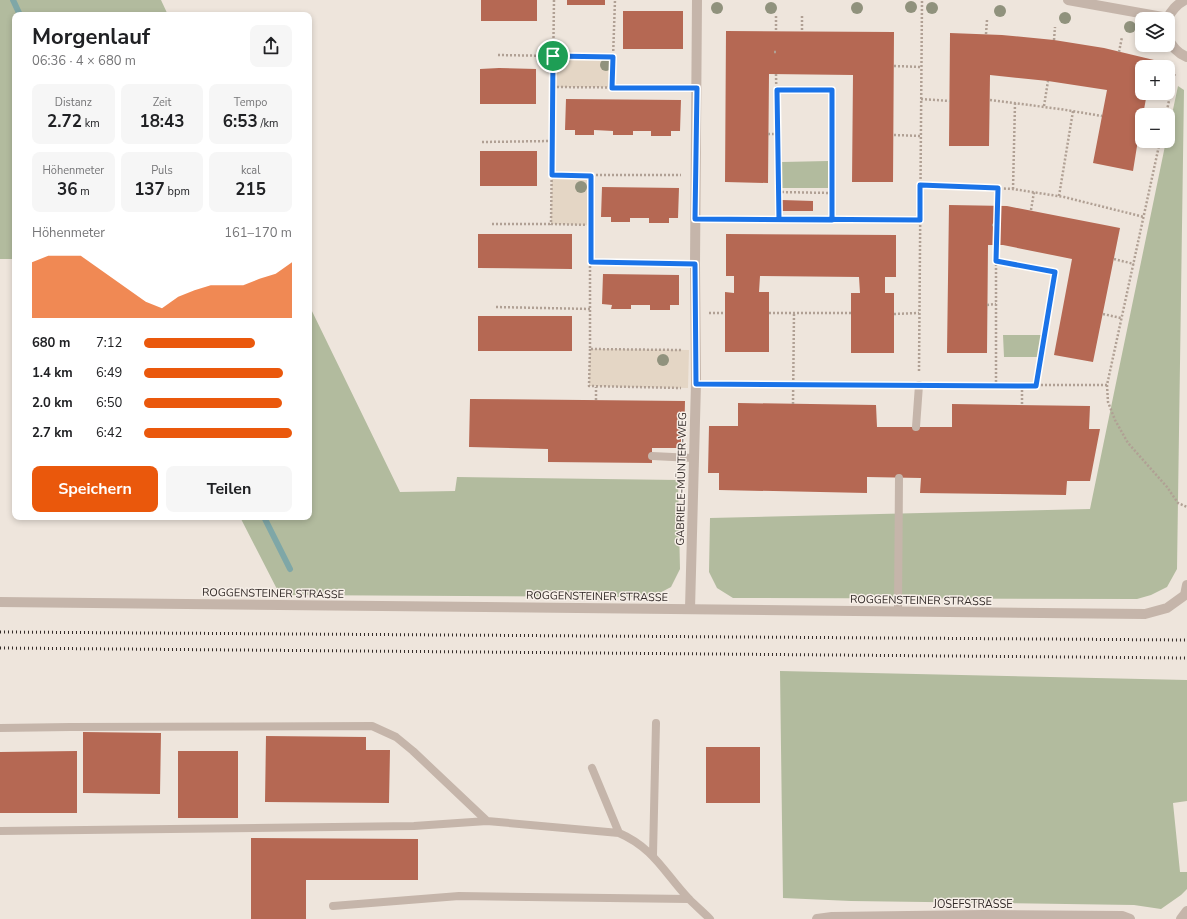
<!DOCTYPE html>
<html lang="de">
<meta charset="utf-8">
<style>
:root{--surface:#fff;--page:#f6f6f6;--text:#202124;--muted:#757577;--accent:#ea580c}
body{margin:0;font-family:"Nunito Sans",sans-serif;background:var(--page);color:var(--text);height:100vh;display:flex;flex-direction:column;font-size:15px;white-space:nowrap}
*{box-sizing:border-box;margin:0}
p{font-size:13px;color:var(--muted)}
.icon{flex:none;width:22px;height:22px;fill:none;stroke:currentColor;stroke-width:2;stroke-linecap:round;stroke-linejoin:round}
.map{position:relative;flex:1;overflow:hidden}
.sheet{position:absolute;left:12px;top:12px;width:300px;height:508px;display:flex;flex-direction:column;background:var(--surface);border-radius:8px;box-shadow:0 2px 6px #0003}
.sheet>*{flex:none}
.controls{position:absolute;left:1135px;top:12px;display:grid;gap:8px}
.controls a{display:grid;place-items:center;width:40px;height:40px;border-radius:8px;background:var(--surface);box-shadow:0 2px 6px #0003;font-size:20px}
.pin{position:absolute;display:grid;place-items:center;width:34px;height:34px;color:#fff;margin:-17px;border:2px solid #fff;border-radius:50%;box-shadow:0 1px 4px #0007}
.round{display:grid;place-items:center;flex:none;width:42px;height:42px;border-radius:8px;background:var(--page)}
.head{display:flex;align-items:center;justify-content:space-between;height:68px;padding:0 20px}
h1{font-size:22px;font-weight:700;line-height:30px}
.stats{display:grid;grid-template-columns:repeat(3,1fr);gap:6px;height:68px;padding:4px 20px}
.stats div{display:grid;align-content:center;border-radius:8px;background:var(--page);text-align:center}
.stats b{font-size:17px;font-weight:700}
.stats small{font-size:11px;font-weight:400}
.stats p{font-size:11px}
.chart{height:112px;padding:8px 20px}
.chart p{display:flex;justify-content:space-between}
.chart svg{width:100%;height:72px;margin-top:4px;fill:var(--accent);opacity:.7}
.primary-button{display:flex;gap:8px;margin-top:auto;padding:8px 20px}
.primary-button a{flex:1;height:46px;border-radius:8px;background:var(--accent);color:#fff;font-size:16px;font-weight:700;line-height:46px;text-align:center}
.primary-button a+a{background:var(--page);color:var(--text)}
ul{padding:0 20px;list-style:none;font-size:13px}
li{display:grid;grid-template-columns:64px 48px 1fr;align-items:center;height:30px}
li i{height:10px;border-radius:5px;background:var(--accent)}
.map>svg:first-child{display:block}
</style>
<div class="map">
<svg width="1187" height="919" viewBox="0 0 1187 919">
<rect width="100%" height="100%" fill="#eee5dc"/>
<path fill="#b2bb9e" d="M 0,0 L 161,0 L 168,15 L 15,15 L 15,259 L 0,259 Z
M 1178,86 L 1184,90 L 1177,569 L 1167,587 L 1151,595 L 1137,599 L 733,598 L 717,588 L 709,572 L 710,518 L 1090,509 L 1166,141 L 1168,141 L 1168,133 Z
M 828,161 L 828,188 L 782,188 L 782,162 Z
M 309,305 L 400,492 L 455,491 L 457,477 L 678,480 L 680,569 L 671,587 L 652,597 L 280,595 L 240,517 L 309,517 Z
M 1003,335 L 1044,335 L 1041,357 L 1004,357 Z
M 780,671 L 1187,680 L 1187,801 L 1173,803 L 1180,872 L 1187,872 L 1187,889 L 1181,895 L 1161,909 L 1134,905 L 851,901 L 783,898 Z"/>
<path fill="#e4d6c5" d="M 553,56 L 613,57 L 612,87 L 553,87 Z
M 552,175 L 591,176 L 590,225 L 551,224 Z
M 590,349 L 689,350 L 688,388 L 589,386 Z"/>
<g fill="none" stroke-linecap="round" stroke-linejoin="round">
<path stroke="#7fa7a7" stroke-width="6" d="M 13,0 L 20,15
M 264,517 L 290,569"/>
</g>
<path fill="#b56853" d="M 481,0 L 537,0 L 537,21 L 481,21 Z
M 567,0 L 605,0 L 605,5 L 567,5 Z
M 623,11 L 683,11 L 683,49 L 623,49 Z
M 726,31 L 894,32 L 893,182 L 852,182 L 853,75 L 769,74 L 768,183 L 725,182 Z
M 950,33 L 1002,35 L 1054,40 L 1104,48 L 1154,60 L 1152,67 L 1142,67 L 1142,93 L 1147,93 L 1143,115 L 1142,115 L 1133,171 L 1093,163 L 1107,90 L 1048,81 L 990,75 L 989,146 L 949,146 Z
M 499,68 L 536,69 L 536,104 L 480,104 L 480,69 Z
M 566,99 L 681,100 L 680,131 L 671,131 L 671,136 L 651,136 L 651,131 L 633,131 L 633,135 L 613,135 L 613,131 L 594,130 L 594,135 L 575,135 L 575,130 L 565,130 Z
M 480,151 L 537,151 L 537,186 L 480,186 Z
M 602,187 L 679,188 L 678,218 L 669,218 L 669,223 L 649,223 L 649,218 L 630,218 L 630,222 L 611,222 L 611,217 L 601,217 Z
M 782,200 L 813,201 L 813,211 L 782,211 Z
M 949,205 L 1007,206 L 1120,228 L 1093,362 L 1054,355 L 1072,259 L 1003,245 L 988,245 L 987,353 L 947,353 Z
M 478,234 L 572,234 L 572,269 L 478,268 Z
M 726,234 L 896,235 L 896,277 L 885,277 L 885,293 L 894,293 L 894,353 L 851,353 L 851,293 L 860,293 L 859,277 L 760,276 L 759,292 L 769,292 L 769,352 L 725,352 L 725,292 L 734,293 L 734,276 L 726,276 Z
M 603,274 L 679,275 L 679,305 L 670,305 L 670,310 L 650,310 L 650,305 L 631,305 L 631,309 L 611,309 L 612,305 L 602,304 Z
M 478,316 L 572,316 L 572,351 L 478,351 Z
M 470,399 L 685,401 L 684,448 L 652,448 L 652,463 L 548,462 L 548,449 L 469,447 Z
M 738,403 L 876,405 L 877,427 L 952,427 L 952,404 L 1090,406 L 1089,429 L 1100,429 L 1090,481 L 1067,481 L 1066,495 L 920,493 L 921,478 L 867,477 L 867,493 L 719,490 L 719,473 L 708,473 L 709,426 L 738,426 Z
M 83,732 L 161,733 L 160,794 L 83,793 Z
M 266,736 L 366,737 L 366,750 L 390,750 L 389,803 L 265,802 Z
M 706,747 L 760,747 L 760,803 L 706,803 Z
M 77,751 L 77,813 L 0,813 L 0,752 Z
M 178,751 L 238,751 L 238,818 L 178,818 Z
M 251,838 L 418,839 L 418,880 L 306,880 L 306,919 L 251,919 Z"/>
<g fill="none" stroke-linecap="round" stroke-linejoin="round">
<path stroke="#b0a094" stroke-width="2.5" stroke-dasharray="2 2" stroke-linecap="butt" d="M 554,0 L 551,224 L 590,225 L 590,349 L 681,350
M 776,16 L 776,31
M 802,16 L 802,32
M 986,34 L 987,20
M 1054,40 L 1055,27
M 774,52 L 776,52
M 1119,52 L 1122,37
M 498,55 L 613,57
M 894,66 L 921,67
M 776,74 L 779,219
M 553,87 L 681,88
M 612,87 L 615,0
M 777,90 L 832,90 L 832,220
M 921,99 L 950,101
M 990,100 L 1060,109 L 1102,116
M 1044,106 L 1048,81
M 1166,115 L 1175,72
M 1141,126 L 1142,126
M 768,134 L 778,134
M 894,135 L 921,136
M 482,142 L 552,141
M 552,175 L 681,175
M 920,185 L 1013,189 L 1064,197 L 1144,217
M 1013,189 L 1015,103
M 778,192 L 832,193
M 1059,196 L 1073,111
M 1031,210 L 1034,192
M 710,219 L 920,220
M 492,224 L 551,224
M 590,225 L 591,176
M 992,225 L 997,225
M 1114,259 L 1134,264
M 996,261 L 1055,272 L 1036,386
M 591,263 L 680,264
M 987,305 L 996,304
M 496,307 L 590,309
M 709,313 L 725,313
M 769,313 L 851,313
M 894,314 L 919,313
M 1103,314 L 1121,318
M 590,349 L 589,386 L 681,388
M 919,371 L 922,0
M 711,384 L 906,385
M 933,385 L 1107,385 L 1160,141
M 1107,385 L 1108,402 L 1115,420 L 1128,443 L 1167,487 L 1178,503 L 1187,507
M 996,386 L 996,245 L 998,188
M 1022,386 L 1022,405
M 596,400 L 596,387
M 793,404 L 794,313"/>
<path stroke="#c5b5aa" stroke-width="8" d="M 916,427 L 919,385
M 652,456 L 693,458
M 898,611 L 899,478
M 0,728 L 70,727 L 372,726 L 396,737 L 413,751 L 487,821
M 592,768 L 619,833
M 0,831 L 414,826 L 487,821 L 619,833 C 654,848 665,874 689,899 C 696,906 703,912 710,919
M 653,855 L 656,723
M 333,906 L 459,896 L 689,899"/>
<path stroke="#c5b5aa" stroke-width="10" d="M 1068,0 L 1168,18
M 690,609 L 696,383 L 695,264 L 697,0
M 817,919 L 832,917 L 984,915 L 1122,916 L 1130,919
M 1181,919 L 1187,911"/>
<path stroke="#c5b5aa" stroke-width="10" d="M 1167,19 C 1172,10 1176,5 1185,0
M 1168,39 C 1173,47 1177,53 1187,57
M 0,602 L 1145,614 L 1167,608 L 1185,595 L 1187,585"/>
<path stroke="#332b28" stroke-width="3" stroke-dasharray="1 3" stroke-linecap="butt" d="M 0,632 L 1187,640
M 0,648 L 1187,658"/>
</g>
<g fill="#90927d">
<circle cx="911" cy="7" r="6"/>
<circle cx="717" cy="8" r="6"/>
<circle cx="771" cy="8" r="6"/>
<circle cx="857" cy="8" r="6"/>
<circle cx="932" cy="8" r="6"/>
<circle cx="1000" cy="11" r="6"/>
<circle cx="1065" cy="18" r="6"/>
<circle cx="1130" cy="27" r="6"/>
<circle cx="606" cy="65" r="6"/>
<circle cx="581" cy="187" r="6"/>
<circle cx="663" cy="360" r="6"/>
</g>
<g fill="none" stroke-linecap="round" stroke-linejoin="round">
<g stroke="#fff" stroke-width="8">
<path id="route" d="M 553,56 L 552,175 L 591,176 L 591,262 L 695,264 L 696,384 L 1036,386 L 1055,272 L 996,261 L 998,188 L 920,185 L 920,220 L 779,219 L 777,90 L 832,90 L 832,220 L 695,219 L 697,88 L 612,88 L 613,57 L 553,56"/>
</g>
<use href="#route" stroke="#1a73e8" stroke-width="5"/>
</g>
<g text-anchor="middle" stroke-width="3" stroke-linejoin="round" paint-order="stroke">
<g font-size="11" fill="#332b28" stroke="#f7efe8">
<text transform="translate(681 479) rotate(-89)" y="4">GABRIELE-MÜNTER-WEG</text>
<text transform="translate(273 593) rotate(1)" y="4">ROGGENSTEINER STRASSE</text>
<text transform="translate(597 596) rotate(1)" y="4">ROGGENSTEINER STRASSE</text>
<text transform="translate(921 600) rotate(1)" y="4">ROGGENSTEINER STRASSE</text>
<text x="973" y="908">JOSEFSTRASSE</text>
</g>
</g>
</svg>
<div class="controls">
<a><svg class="icon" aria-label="layers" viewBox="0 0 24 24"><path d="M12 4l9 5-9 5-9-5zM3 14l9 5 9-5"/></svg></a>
<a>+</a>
<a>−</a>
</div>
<div class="pin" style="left:553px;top:56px;background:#1e9e55"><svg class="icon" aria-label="arrive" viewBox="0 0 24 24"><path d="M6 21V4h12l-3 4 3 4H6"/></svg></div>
<section class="sheet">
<div class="head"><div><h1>Morgenlauf</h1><p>06:36 · 4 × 680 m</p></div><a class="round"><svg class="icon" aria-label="share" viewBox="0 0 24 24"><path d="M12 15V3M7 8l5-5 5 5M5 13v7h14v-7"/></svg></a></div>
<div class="stats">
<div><p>Distanz</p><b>2.72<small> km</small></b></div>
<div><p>Zeit</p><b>18:43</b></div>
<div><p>Tempo</p><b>6:53<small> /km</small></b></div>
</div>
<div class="stats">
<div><p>Höhenmeter</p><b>36<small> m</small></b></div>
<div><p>Puls</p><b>137<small> bpm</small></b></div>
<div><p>kcal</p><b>215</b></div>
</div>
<div class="chart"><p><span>Höhenmeter</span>161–170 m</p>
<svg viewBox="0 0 160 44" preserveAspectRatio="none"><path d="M0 44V10L10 6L20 6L30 6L40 13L50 20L60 27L70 34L80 38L90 31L100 27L110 24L120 24L130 24L140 20L150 17L160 10V44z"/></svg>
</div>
<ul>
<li><b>680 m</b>7:12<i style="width:75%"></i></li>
<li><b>1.4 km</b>6:49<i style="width:94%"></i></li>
<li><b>2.0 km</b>6:50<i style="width:93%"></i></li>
<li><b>2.7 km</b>6:42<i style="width:100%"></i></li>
</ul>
<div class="primary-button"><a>Speichern</a><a>Teilen</a></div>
</section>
</div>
